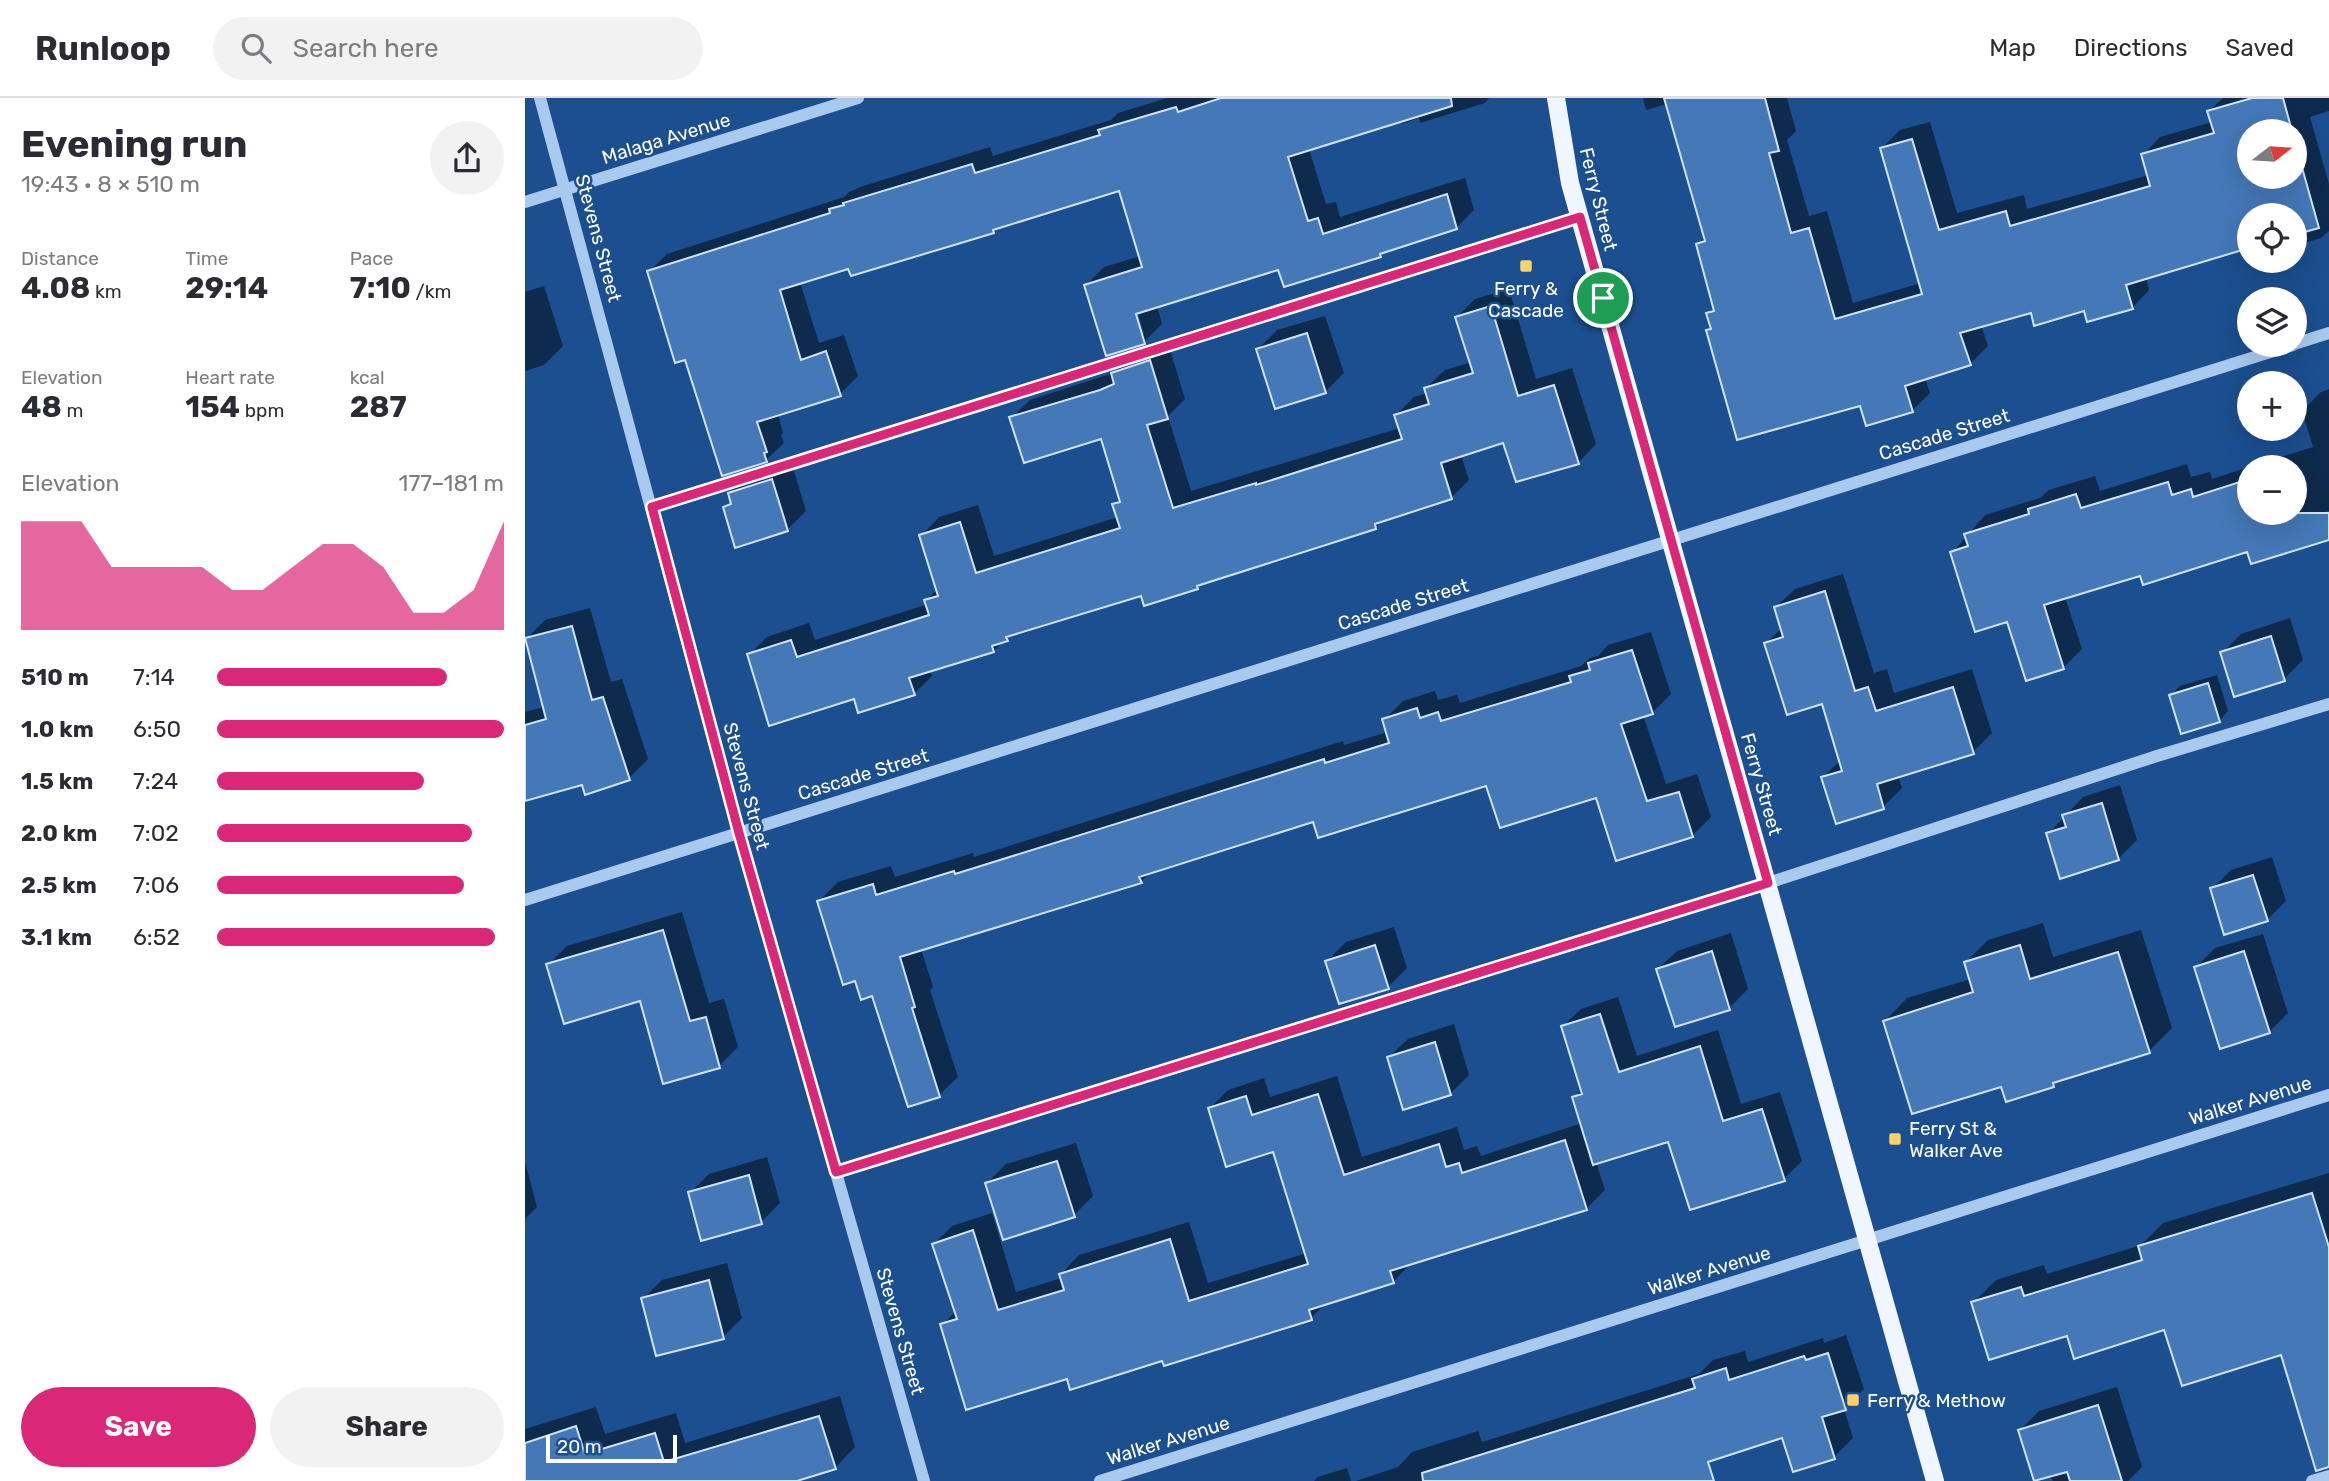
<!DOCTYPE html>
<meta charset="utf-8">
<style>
:root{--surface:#fff;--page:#f2f2f3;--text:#2b2b33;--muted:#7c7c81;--line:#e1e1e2;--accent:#db2777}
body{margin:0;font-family:Rubik,sans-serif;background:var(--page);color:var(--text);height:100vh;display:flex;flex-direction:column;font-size:26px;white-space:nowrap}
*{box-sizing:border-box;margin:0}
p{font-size:23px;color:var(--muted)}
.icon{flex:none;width:38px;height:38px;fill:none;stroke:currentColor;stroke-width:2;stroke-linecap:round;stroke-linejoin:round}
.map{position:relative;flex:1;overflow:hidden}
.side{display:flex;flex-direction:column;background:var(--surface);width:525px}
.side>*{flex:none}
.needle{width:46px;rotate:73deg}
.controls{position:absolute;left:1712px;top:21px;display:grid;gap:14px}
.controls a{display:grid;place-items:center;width:70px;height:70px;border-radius:50%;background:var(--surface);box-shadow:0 7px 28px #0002;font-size:35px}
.scale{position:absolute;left:21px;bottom:18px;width:131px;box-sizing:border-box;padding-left:7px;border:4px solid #fff;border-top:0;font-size:19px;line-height:24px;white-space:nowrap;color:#fff;-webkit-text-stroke:5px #1b4f8f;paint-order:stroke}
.pin{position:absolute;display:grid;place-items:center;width:60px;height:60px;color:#fff;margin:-30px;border:4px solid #fff;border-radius:50%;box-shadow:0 2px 7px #0007}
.round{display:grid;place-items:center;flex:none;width:74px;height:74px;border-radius:37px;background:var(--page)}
.headline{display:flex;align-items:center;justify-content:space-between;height:119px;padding:0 21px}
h1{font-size:38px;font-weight:700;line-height:52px}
.metrics{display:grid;grid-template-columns:repeat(3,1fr);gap:10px;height:119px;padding:7px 21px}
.metrics div{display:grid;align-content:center}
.metrics b{font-size:30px;font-weight:700}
.metrics small{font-size:19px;font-weight:400}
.metrics p{font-size:19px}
.chart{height:196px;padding:14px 21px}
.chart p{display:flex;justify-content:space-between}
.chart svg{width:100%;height:126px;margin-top:7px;fill:var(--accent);opacity:.7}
.action{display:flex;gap:14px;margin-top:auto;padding:14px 21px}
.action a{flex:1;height:80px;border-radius:42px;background:var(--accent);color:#fff;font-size:28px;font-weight:700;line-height:80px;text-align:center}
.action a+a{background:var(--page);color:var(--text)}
ul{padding:0 21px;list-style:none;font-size:23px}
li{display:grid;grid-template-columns:112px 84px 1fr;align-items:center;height:52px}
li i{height:18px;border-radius:9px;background:var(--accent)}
header{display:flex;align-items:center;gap:42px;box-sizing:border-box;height:98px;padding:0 35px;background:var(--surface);border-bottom:2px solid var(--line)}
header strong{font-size:33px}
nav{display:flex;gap:38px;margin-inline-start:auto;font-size:24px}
.search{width:490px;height:63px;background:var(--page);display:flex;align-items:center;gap:18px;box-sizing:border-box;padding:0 24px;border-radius:38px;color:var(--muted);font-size:26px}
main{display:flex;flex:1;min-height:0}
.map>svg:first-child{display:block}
</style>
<header>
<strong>Runloop</strong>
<div class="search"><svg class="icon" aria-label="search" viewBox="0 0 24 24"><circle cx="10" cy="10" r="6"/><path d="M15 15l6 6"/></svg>Search here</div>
<nav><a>Map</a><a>Directions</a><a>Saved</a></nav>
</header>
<main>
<section class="side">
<div class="headline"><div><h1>Evening run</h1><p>19:43 · 8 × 510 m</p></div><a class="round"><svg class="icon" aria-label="share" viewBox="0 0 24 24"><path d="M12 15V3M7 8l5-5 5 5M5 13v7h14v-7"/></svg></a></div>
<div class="metrics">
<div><p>Distance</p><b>4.08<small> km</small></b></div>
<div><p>Time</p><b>29:14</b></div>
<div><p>Pace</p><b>7:10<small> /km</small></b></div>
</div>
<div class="metrics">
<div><p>Elevation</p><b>48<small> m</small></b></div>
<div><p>Heart rate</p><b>154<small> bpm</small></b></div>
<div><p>kcal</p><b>287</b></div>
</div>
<div class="chart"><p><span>Elevation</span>177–181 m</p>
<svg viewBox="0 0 160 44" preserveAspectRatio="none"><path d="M0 44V6L10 6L20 6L30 22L40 22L50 22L60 22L70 30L80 30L90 22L100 14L110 14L120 22L130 38L140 38L150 30L160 6V44z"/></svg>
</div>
<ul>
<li><b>510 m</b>7:14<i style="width:80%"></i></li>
<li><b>1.0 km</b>6:50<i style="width:100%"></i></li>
<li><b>1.5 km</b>7:24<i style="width:72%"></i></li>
<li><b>2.0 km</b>7:02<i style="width:89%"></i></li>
<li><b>2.5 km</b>7:06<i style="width:86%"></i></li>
<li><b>3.1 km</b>6:52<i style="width:97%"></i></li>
</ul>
<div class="action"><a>Save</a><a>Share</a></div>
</section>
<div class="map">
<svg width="1804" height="1383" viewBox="0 0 1804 1383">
<rect width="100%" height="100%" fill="#1b4f8f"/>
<path fill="#0007" fill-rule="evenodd" d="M 642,0 L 964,0 L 960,5 L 895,25 L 894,20 L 877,26 L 876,22 L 784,51 L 801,106 L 811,104 L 815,119 L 940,80 L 949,112 L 931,130 L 860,153 L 856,158 L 755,170 L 632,208 L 637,226 L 619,244 L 561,187 L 579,169 L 616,158 L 595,91 L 473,128 L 468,133 L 325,169 L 275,184 L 294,245 L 319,237 L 333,278 L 315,296 L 253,316 L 258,335 L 256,337 L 259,345 L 241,362 L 161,259 L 124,174 L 142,156 L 319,99 L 324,94 L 338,88 L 465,49 L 468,58 L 586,22 L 593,15 ZM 610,207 L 619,236 L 615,236 L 607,209 Z
M 1118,0 L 1262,0 L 1271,33 L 1262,42 L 1284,118 L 1302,113 L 1328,205 L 1396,185 L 1357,50 L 1375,32 L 1405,24 L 1432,115 L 1499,97 L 1502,111 L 1624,77 L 1618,57 L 1635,39 L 1687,24 L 1684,13 L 1698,0 L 1804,0 L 1804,13 L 1785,19 L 1804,86 L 1804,133 L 1796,140 L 1769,148 L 1769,117 L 1724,117 L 1621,179 L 1624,192 L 1607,210 L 1507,213 L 1456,227 L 1463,248 L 1445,266 L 1400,280 L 1405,295 L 1387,313 L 1336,306 L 1183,232 L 1187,229 L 1183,215 L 1190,209 L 1172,146 L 1180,139 L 1142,6 L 1121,12 ZM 1724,33 L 1769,33 L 1769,79 L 1724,79 Z
M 19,188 L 38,248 L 19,267 L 0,273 L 0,194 Z
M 984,191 L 1011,281 L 1047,270 L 1071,346 L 1053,365 L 979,343 L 936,357 L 944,382 L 926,400 L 858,422 L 850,430 L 677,485 L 672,490 L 617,496 L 488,535 L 468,553 L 405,572 L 407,578 L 389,596 L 330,599 L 224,557 L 242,539 L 284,525 L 290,542 L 403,506 L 401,502 L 413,491 L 396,438 L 414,419 L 453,407 L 469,458 L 593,419 L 589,407 L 596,400 L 577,339 L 486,320 L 505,302 L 588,275 L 606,257 L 643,245 L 660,301 L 643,318 L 666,393 L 875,330 L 871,317 L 889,299 L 903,295 L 901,290 L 920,272 L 947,264 L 932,219 L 950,201 Z
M 800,218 L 819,275 L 800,294 L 733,251 L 752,232 Z
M 1804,291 L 1804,413 L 1793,416 L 1723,452 L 1616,475 L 1540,499 L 1557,551 L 1538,570 L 1483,521 L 1427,455 L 1460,417 L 1515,400 L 1524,392 L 1570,378 L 1575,393 L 1662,366 L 1666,379 L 1685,374 L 1687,381 L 1724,369 L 1724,415 L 1769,415 L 1769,369 L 1724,369 L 1788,349 L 1777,313 L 1796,294 Z
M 266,363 L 281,413 L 262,432 L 200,410 L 207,402 L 205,395 L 224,376 Z
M 1318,476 L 1349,575 L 1362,571 L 1369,595 L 1447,571 L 1467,635 L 1448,654 L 1373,677 L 1377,690 L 1358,709 L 1298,679 L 1316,662 L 1298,604 L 1241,545 L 1257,530 L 1251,509 L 1270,491 Z
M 65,510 L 86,584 L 97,581 L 123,661 L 104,680 L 58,685 L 0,701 L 0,614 L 19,609 L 1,541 L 20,522 Z
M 1765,520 L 1778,562 L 1759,581 L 1697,555 L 1716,536 Z
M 1126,534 L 1146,596 L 1127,615 L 1118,617 L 1141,686 L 1172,676 L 1186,719 L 1167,738 L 1072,698 L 962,686 L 789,722 L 626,773 L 616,784 L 396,851 L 408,889 L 405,892 L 433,979 L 414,997 L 348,896 L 331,881 L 294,803 L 313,784 L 366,768 L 370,779 L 448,755 L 449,759 L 818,643 L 819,647 L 863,634 L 859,622 L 878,603 L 910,593 L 913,602 L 932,597 L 935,605 L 1056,568 L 1065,560 L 1073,558 L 1083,547 Z
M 1692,577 L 1703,613 L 1694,623 L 1646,597 L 1655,588 Z
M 1595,687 L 1612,742 L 1593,761 L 1523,736 L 1558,699 Z
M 1747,759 L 1761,803 L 1742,822 L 1687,791 L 1706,772 Z
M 157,814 L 184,905 L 199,901 L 213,949 L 194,968 L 116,901 L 23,867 L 42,848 Z
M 1518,825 L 1528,859 L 1616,832 L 1647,930 L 1624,953 L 1534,981 L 1528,988 L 1477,987 L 1360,923 L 1382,900 L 1446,881 L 1441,864 L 1463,842 Z
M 869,829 L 882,870 L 863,889 L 802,863 L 821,844 Z
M 1206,835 L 1223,891 L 1204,910 L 1133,871 L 1152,853 Z
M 1738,836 L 1763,915 L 1744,934 L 1671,869 L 1690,850 Z
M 1093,899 L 1112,958 L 1193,932 L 1216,1006 L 1255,994 L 1277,1063 L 1259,1081 L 1144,1041 L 1071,1064 L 1080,1092 L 1061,1111 L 886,1165 L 868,1184 L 802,1204 L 786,1220 L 639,1261 L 543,1279 L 417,1227 L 431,1213 L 409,1146 L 427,1128 L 467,1115 L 491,1194 L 537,1180 L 536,1176 L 554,1157 L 664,1124 L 683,1185 L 782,1155 L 749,1051 L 685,1010 L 703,992 L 739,980 L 745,999 L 812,978 L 837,1059 L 932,1029 L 939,1052 L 952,1048 L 956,1058 L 1057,1025 L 1049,1000 L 1057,991 L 1038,928 L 1056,911 Z
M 929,926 L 944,977 L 925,996 L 864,959 L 883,941 Z
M 551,1045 L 568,1098 L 549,1117 L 462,1085 L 481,1066 Z
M 242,1059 L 255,1105 L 236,1124 L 165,1095 L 184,1076 Z
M 0,1064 L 12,1109 L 0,1121 Z
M 1804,1075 L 1804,1357 L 1757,1255 L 1641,1230 L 1543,1236 L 1448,1205 L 1471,1182 L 1519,1167 L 1522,1176 L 1616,1147 L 1638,1125 Z
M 202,1165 L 217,1220 L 198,1239 L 118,1201 L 137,1182 Z
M 1321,1237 L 1339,1291 L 1319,1311 L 1328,1340 L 1309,1359 L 1258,1338 L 1191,1359 L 1183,1367 L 1132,1383 L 831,1383 L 873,1369 L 887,1354 L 953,1333 L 957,1344 L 1174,1276 L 1188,1262 L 1220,1253 L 1223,1264 L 1298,1240 L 1299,1245 Z
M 1592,1289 L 1617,1369 L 1603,1383 L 1528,1383 L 1495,1332 L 1514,1313 Z
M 315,1298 L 330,1349 L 310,1370 L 266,1383 L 0,1383 L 0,1331 L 71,1309 L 80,1336 L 151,1315 L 160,1345 Z
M 822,1370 L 826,1383 L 789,1383 L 793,1379 Z"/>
<path fill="#4478b7" stroke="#cfe3fa" stroke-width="2" d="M 696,0 L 926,0 L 927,8 L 763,59 L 783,123 L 793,120 L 798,136 L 922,96 L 932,131 L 855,156 L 856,159 L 759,189 L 753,172 L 611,216 L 620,246 L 581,258 L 559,187 L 617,169 L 594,93 L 468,132 L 469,135 L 326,178 L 323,171 L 255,192 L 276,262 L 301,253 L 316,298 L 232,324 L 242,354 L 239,355 L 242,364 L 197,378 L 160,262 L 150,265 L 122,173 L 305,115 L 304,111 L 319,107 L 318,105 L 447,66 L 450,75 L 575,37 L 573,32 L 651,9 L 653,14 Z
M 1139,0 L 1240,0 L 1254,53 L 1244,55 L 1266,135 L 1284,130 L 1310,221 L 1397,196 L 1355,50 L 1387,41 L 1414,132 L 1481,113 L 1485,128 L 1625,88 L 1616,56 L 1689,35 L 1682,13 L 1727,0 L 1758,0 L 1767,33 L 1724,33 L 1724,79 L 1769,79 L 1769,41 L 1794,130 L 1769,137 L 1769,117 L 1724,117 L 1724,150 L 1601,187 L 1608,211 L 1562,224 L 1559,213 L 1509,228 L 1506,215 L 1435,235 L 1446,267 L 1380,288 L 1388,314 L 1341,328 L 1335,308 L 1212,342 L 1181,232 L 1186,231 L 1181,215 L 1189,213 L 1171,146 L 1180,143 Z
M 966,208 L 993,298 L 1029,287 L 1054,366 L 991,384 L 978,345 L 916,365 L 927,401 L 850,426 L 851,431 L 672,488 L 673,491 L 619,508 L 616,498 L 481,539 L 483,543 L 467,548 L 469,554 L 384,580 L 390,597 L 333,615 L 329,601 L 244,628 L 222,556 L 266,542 L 272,559 L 404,517 L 399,502 L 413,498 L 394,437 L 435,424 L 451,475 L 595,430 L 587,406 L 595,404 L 576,341 L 499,365 L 484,319 L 575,292 L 589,286 L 586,275 L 625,262 L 643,321 L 622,327 L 648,410 L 731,385 L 731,387 L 877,341 L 869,317 L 904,306 L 899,290 L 948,275 L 930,219 Z
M 782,235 L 801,295 L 750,311 L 731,251 Z
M 247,381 L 263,433 L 210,450 L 198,409 L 206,406 L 203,395 Z
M 1724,381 L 1724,415 L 1804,415 L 1804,442 L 1726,466 L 1722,454 L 1618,487 L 1615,478 L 1519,507 L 1539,571 L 1501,583 L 1482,524 L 1450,534 L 1425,454 L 1443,448 L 1439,436 L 1504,416 L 1503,411 L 1551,396 L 1556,410 L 1643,384 L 1647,397 L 1666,391 L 1668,399 Z
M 1300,493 L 1330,593 L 1343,589 L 1351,613 L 1428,589 L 1449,656 L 1352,686 L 1359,711 L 1311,726 L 1296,679 L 1317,673 L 1297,606 L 1262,617 L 1239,545 L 1258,539 L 1249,509 Z
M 47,528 L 67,602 L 78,599 L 105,682 L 60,697 L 57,687 L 0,703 L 0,627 L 21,621 L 0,540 Z
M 1746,538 L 1760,583 L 1709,599 L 1695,554 Z
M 1107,552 L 1128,616 L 1096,626 L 1122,703 L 1154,694 L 1168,739 L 1091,763 L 1071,700 L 975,730 L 961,688 L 793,740 L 788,724 L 614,779 L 617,785 L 375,859 L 390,909 L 387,910 L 415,999 L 383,1009 L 347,898 L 336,902 L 330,883 L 318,887 L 292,803 L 348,786 L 351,797 L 429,773 L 430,776 L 799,661 L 800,665 L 864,645 L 857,621 L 892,610 L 895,620 L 913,614 L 916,623 L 1046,584 L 1044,578 L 1065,572 L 1063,565 Z
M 1683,585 L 1695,624 L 1656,636 L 1644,597 Z
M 1577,705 L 1594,762 L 1535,781 L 1521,735 L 1541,729 L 1537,717 Z
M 1728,777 L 1743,823 L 1699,837 L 1685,790 Z
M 138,832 L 165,923 L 181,919 L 195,970 L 138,986 L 115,903 L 39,926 L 21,866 Z
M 850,847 L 864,891 L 814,906 L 800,863 Z
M 1495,847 L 1505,881 L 1593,854 L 1625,955 L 1528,985 L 1529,989 L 1481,1004 L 1476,989 L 1387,1016 L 1358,923 L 1448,894 L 1439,864 Z
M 1187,853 L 1205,912 L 1150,929 L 1131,871 Z
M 1719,853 L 1745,935 L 1695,951 L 1669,869 Z
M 1075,916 L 1094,974 L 1175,948 L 1198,1023 L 1237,1011 L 1260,1083 L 1165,1112 L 1143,1044 L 1068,1067 L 1047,999 L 1057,996 L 1036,928 Z
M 910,944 L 926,997 L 878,1012 L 862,959 Z
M 793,996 L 819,1077 L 914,1046 L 921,1069 L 934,1065 L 937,1075 L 1040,1042 L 1062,1112 L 865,1173 L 869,1185 L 784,1212 L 787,1222 L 639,1268 L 637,1263 L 545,1292 L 542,1281 L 441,1312 L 415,1226 L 432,1221 L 407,1146 L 448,1132 L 473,1212 L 539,1192 L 534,1176 L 645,1141 L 664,1203 L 783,1166 L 748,1054 L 701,1069 L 683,1010 L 721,998 L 727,1017 Z
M 532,1063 L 550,1119 L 478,1142 L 460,1085 Z
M 224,1077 L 237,1126 L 176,1143 L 163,1094 Z
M 1787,1095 L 1804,1149 L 1804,1369 L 1791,1373 L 1756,1257 L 1657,1288 L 1639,1232 L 1549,1261 L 1542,1238 L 1464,1262 L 1446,1204 L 1496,1189 L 1499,1198 L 1617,1162 L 1613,1148 Z
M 184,1182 L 199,1241 L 131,1258 L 116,1200 Z
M 1303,1255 L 1321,1312 L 1297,1319 L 1310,1361 L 1268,1374 L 1257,1340 L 1183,1364 L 1189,1383 L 898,1383 L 897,1375 L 1170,1290 L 1167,1281 L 1201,1270 L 1204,1282 L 1279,1258 L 1281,1262 Z
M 1573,1307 L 1597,1383 L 1545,1383 L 1542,1374 L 1509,1383 L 1493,1332 Z
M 294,1318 L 311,1371 L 272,1383 L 0,1383 L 0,1345 L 51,1328 L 60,1356 L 130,1335 L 139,1364 Z"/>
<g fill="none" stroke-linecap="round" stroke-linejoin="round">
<path stroke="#a9c9ee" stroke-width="12" d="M 15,0 L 214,735 L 399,1383
M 0,104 L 333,0
M 1769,246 L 1804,235
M 127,409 L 1055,119
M 0,802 L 1768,247
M 311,1074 L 1243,785 L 1632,658 L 1804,606
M 575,1383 L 1804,997
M 1787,1383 L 1804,1378"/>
<path stroke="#f0f6ff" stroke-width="18" d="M 1031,0 L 1045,85 L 1410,1383"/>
</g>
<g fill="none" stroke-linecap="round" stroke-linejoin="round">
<g stroke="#fff" stroke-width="14">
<path id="route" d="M 1055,119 L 1243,785 L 311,1074 L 214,735 L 127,409 Z"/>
</g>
<use href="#route" stroke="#db2777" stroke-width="9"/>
</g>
<g fill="#ffd166" stroke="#1b4f8f" stroke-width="2.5">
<rect x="994" y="161" width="14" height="14" rx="3.5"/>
<rect x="1363" y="1034" width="14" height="14" rx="3.5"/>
<rect x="1321" y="1295" width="14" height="14" rx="3.5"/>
</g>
<g text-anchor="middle" stroke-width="5" stroke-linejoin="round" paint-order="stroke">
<g font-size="19" fill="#fff" stroke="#1b4f8f">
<text transform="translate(141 40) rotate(-17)" y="7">Malaga Avenue</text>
<text transform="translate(1074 101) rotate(76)" y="7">Ferry Street</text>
<text transform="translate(74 140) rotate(75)" y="7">Stevens Street</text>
<text transform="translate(1419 336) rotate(-17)" y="7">Cascade Street</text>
<text transform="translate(878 506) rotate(-17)" y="7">Cascade Street</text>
<text transform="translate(338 676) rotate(-17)" y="7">Cascade Street</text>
<text transform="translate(1237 686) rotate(74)" y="7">Ferry Street</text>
<text transform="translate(222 688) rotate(75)" y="7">Stevens Street</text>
<text transform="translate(1725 1002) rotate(-17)" y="7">Walker Avenue</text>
<text transform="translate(1184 1172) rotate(-17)" y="7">Walker Avenue</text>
<text transform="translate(376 1233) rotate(74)" y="7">Stevens Street</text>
<text transform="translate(643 1342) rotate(-17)" y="7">Walker Avenue</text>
</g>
<g font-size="19" fill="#fff" stroke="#1b4f8f" text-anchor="start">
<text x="1001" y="197" text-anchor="middle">Ferry &amp;<tspan x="1001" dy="22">Cascade</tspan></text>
<text x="1384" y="1037">Ferry St &amp;<tspan x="1384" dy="22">Walker Ave</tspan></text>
<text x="1342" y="1309">Ferry &amp; Methow</text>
</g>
</g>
</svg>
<div class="controls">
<a><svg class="needle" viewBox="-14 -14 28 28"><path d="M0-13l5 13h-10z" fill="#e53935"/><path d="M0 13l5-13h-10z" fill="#7c7c81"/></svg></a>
<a><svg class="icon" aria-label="locate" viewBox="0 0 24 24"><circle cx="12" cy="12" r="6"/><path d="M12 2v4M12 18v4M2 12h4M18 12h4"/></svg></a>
<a><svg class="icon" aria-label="layers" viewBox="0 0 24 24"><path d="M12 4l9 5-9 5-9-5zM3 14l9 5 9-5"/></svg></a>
<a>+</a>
<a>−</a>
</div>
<div class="scale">20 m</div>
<div class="pin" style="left:1078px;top:200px;background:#1e9e55"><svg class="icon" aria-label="arrive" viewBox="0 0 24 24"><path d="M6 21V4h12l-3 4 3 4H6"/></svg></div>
</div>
</main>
